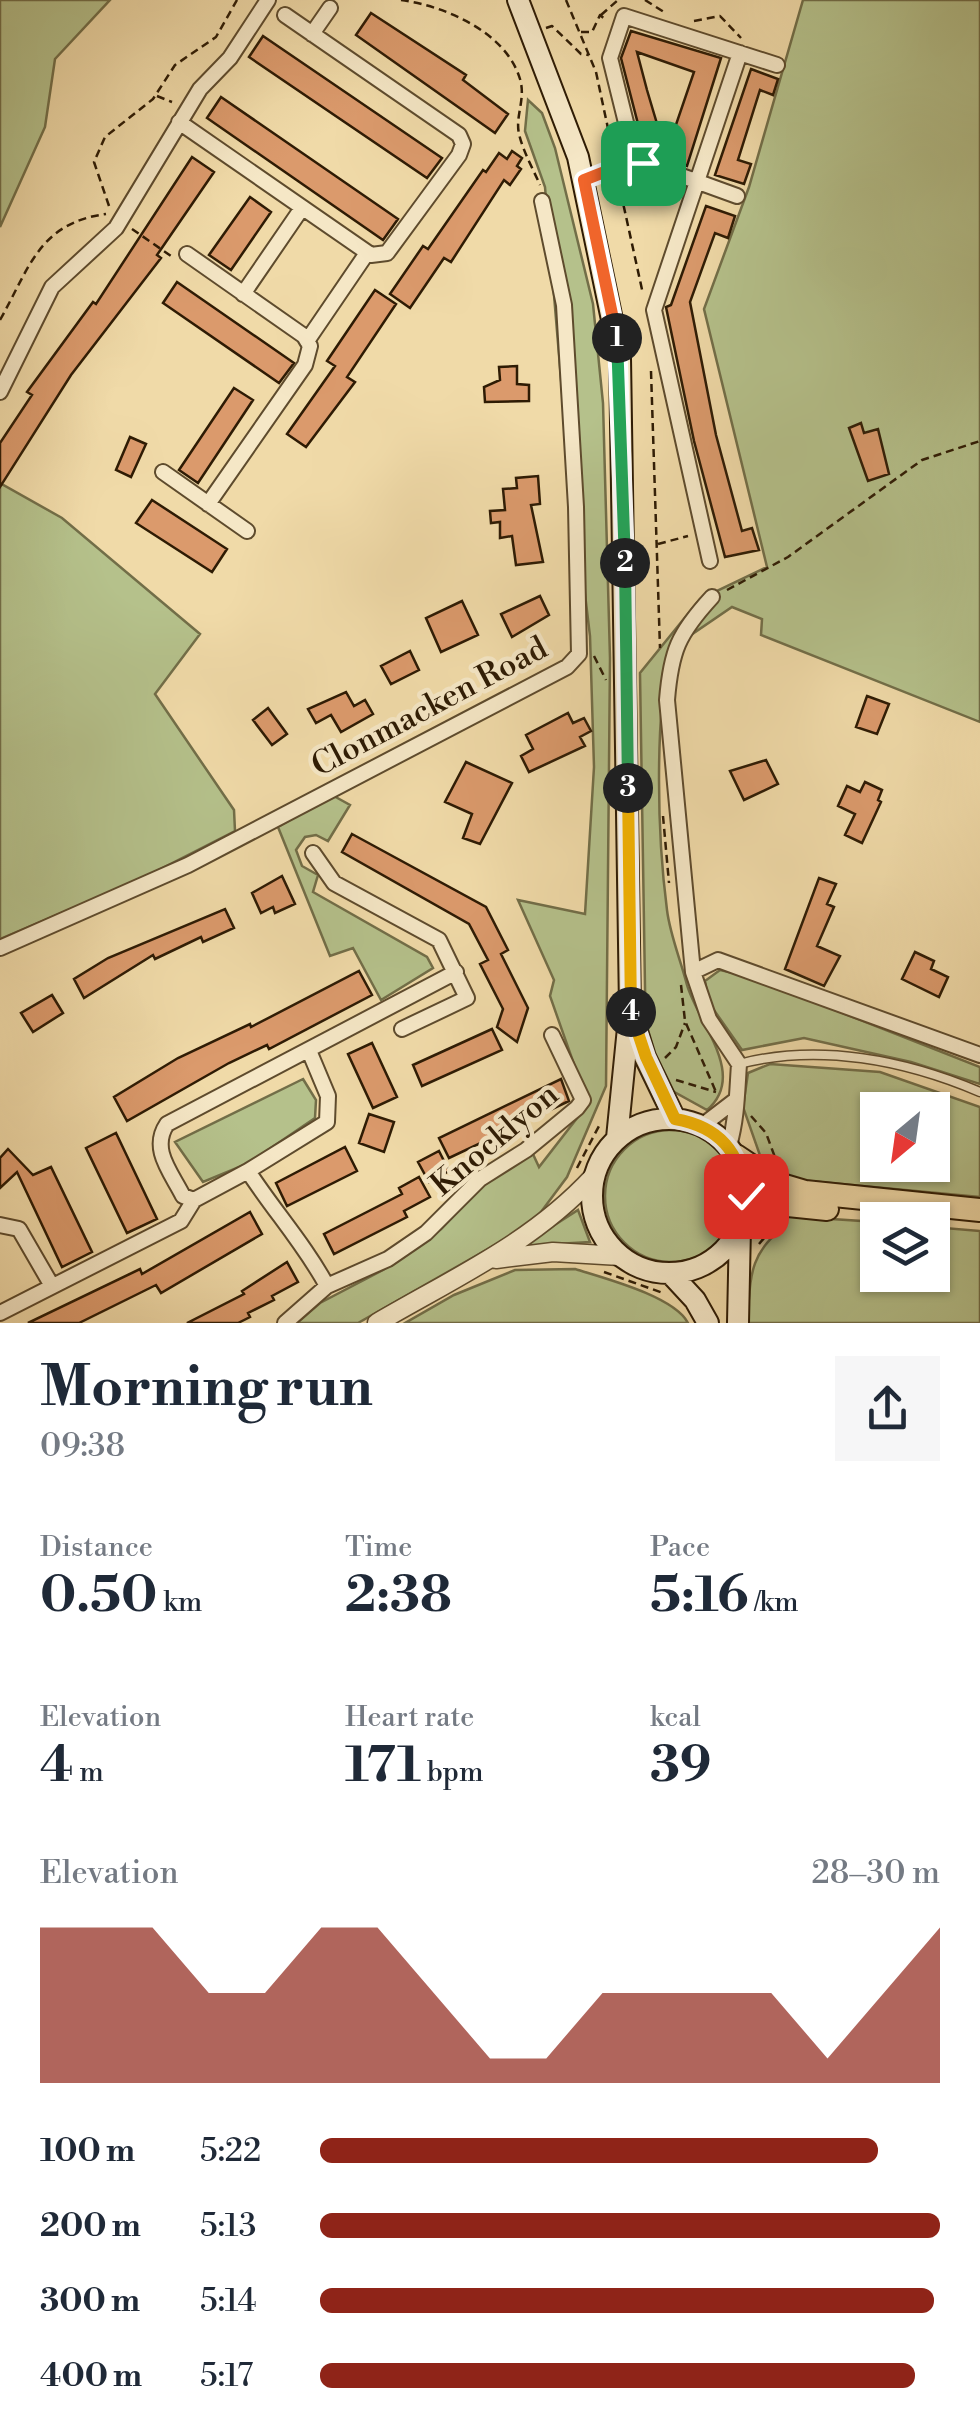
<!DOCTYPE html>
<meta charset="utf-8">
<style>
:root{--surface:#fff;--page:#f6f6f7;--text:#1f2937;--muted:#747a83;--accent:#8f2418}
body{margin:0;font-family:"Libre Bodoni",serif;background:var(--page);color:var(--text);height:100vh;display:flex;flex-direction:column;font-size:38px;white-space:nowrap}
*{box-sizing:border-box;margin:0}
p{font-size:32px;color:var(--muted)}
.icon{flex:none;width:55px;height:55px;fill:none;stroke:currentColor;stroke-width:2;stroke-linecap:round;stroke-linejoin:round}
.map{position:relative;height:1323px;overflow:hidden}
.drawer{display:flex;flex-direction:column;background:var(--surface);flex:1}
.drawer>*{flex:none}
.needle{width:65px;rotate:209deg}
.tools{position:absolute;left:860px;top:1092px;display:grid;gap:20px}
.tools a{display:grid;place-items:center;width:90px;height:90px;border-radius:0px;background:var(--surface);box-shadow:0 2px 8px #0004;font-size:50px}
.pin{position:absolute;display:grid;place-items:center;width:85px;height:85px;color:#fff;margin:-42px;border-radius:20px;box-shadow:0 5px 15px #0006}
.km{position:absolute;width:50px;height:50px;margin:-25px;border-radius:50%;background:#222;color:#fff;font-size:28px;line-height:50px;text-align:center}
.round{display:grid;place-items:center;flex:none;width:105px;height:105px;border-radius:0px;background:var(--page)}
.headline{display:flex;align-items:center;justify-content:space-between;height:170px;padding:0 40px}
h1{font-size:55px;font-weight:800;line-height:75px}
.stats{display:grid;grid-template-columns:repeat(3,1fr);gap:15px;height:170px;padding:10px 40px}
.stats div{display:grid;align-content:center}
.stats b{font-size:50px;font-weight:800}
.stats small{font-size:28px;font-weight:400}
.stats p{font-size:28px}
.chart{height:280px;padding:20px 40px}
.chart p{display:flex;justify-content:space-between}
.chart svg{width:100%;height:180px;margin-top:10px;fill:var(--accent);opacity:.7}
ul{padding:0 40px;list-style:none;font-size:32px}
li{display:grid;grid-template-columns:160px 120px 1fr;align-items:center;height:75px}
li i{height:25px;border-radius:12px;background:var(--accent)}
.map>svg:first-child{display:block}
</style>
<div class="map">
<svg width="980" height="1323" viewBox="0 0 980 1323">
<rect width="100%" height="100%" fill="#f0daa8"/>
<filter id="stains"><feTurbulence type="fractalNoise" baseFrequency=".002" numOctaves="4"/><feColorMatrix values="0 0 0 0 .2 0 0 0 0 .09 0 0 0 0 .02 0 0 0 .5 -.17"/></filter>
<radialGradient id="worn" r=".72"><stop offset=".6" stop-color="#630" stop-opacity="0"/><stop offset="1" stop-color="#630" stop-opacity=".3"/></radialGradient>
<path fill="#b5c18b" stroke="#726e48" stroke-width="2.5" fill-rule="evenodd" d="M 0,0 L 110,0 L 55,59 L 45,127 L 0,227 Z
M 803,0 L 980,0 L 980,722 L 761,635 L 762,619 L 732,607 L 669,650 C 655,726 657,833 667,910 C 670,935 681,961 687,985 C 698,1023 748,1075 707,1110 L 669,1089 L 646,1049 L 640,673 L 700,599 L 767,567 L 704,309 L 749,187 Z
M 528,100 L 542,113 L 555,148 L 593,304 L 603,403 L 610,658 L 606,1086 L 567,1177 L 532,1224 L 358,1323 L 297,1323 L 320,1303 L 383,1270 L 441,1229 L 484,1184 L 532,1152 L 539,1167 L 588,1104 L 550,996 L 554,980 L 518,900 L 585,914 L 594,767 L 590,636 L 565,427 L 545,187 L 525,131 Z
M 0,483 L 62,518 L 200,634 L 155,694 L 234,810 L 235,831 L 137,881 L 0,939 Z
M 332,795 L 350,805 L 328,841 L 316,835 L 305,837 L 296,850 L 302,866 L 318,875 L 313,892 L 427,957 L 433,968 L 381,1000 L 353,948 L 330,956 L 278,827 Z
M 720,970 L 751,977 L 980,1067 L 980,1084 L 911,1062 L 804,1038 L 742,1050 L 709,1003 L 705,981 Z
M 770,1064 L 880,1072 L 980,1107 L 980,1197 L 788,1179 L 763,1164 L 743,1107 L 748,1073 ZM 878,1110 L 932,1110 L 932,1165 L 878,1165 Z
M 303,1079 L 316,1100 L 315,1118 L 249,1163 L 203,1182 L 175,1142 Z
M605 1196a66 66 0 1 1 132 0a66 66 0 1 1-132 0Z
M 578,1210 L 590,1242 L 522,1246 Z
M 785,1216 L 877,1222 L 878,1275 L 932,1275 L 933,1227 L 980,1231 L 980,1323 L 747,1323 C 751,1281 747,1255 783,1228 Z
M 575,1269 C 603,1278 674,1296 688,1323 L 405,1323 L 454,1295 L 515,1270 Z"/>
<path fill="#db9a6c" stroke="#2e1b04" stroke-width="2.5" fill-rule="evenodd" d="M 371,13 L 466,75 L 463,80 L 508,114 L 495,133 L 356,35 Z
M 631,31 L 721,58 L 687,166 L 645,151 L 621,58 ZM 637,52 L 694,72 L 666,154 L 647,90 Z
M 263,36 L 442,158 L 427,178 L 249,57 Z
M 751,69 L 778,79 L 773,95 L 760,90 L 738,160 L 751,164 L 744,184 L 715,175 Z
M 221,97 L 398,219 L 383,240 L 207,118 Z
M 512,151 L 522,158 L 517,166 L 521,169 L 510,185 L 504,180 L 451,262 L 444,258 L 410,308 L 390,294 L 423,246 L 428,249 L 483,170 L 486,172 L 499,153 L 507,159 Z
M 192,157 L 214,172 L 157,255 L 161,258 L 71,375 L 0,487 L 0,443 L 32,395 L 27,392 L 93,302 L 96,304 Z
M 250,197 L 271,212 L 231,270 L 209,255 Z
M 706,206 L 735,216 L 728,238 L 715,233 L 690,302 L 716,435 L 742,531 L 752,528 L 759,550 L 725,557 L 694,441 L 666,307 L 671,305 Z
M 177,282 L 294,363 L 279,383 L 163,303 Z
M 375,290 L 396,304 L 347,377 L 355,382 L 306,447 L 287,434 L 335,366 L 327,361 Z
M 517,366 L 517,384 L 529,385 L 529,401 L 485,402 L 484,387 L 500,380 L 499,367 Z
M 234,388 L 253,400 L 198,483 L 179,470 Z
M 861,423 L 864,433 L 878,429 L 889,474 L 868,481 L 849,428 Z
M 130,437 L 146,444 L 131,477 L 116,470 Z
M 538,476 L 540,504 L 531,505 L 543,562 L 516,565 L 512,536 L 500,538 L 500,522 L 491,523 L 490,511 L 505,510 L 503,489 L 517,488 L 516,478 Z
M 152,500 L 227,549 L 212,572 L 136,523 Z
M 540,596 L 549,615 L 512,637 L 501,614 Z
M 462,601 L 478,635 L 441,652 L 426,618 Z
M 410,651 L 419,670 L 391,684 L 381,666 Z
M 346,692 L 354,706 L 365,700 L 373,714 L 341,732 L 331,715 L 316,723 L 308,709 Z
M 867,696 L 889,704 L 877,734 L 856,727 Z
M 268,708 L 287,734 L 272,745 L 253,720 Z
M 568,713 L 573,723 L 584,718 L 591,731 L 580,737 L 585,746 L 529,772 L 521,756 L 533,749 L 526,735 Z
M 766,760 L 778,784 L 744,800 L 730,771 Z
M 466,762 L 512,783 L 480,844 L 463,838 L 472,814 L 445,802 Z
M 865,782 L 882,790 L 878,800 L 881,802 L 862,843 L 845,835 L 855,814 L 838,806 L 847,786 L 860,792 Z
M 352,834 L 486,907 L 508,950 L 501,954 L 528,1008 L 517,1042 L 497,1027 L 503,1009 L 480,964 L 488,960 L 469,924 L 342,852 Z
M 282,876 L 295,904 L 275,913 L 273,907 L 261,913 L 252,893 Z
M 819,878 L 836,884 L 827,904 L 834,907 L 817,946 L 840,956 L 824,986 L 785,969 Z
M 225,909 L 234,928 L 203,942 L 201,937 L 155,959 L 153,955 L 84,998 L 74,979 L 108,958 Z
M 915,952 L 934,961 L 931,969 L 948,977 L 939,997 L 902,979 Z
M 359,971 L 372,995 L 269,1049 L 267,1045 L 229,1063 L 127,1121 L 114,1097 L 178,1058 L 250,1024 L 251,1027 Z
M 52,995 L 63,1013 L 33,1032 L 21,1013 Z
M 492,1029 L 502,1050 L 422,1086 L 413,1065 Z
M 372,1043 L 397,1097 L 373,1108 L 348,1054 Z
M 561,1079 L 569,1101 L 449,1158 L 439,1138 Z
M 369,1114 L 394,1122 L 384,1152 L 359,1143 Z
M 116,1133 L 157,1219 L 127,1233 L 86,1148 Z
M 345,1147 L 357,1171 L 287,1206 L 276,1183 Z
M 8,1149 L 33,1175 L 51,1167 L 92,1252 L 62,1267 L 17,1172 L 0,1188 L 0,1158 Z
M 439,1151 L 449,1171 L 429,1182 L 418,1162 Z
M 419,1177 L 430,1197 L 404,1211 L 407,1217 L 334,1254 L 324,1234 L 402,1194 L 399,1188 Z
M 250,1212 L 262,1234 L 161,1293 L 156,1285 L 79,1323 L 28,1323 L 140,1269 L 142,1274 Z
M 287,1262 L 298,1282 L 272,1296 L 274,1300 L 248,1313 L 250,1317 L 238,1323 L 187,1323 L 244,1294 L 242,1291 Z"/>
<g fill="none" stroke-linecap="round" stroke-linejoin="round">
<g stroke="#5e4b2d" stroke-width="11">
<path id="service" d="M 739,1064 C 819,1043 905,1060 980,1092"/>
</g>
<g stroke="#5e4b2d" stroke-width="18">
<path id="minor" d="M 312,34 L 330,8
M 179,122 L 371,255 L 387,253 L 459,155 L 463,144 L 459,135 L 285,15
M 584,180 L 635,159
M 737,196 L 635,159 L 610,58 L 624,16 L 777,65
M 187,254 L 304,336 L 310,346 L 305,365 L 208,504
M 243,294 L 302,208
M 307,341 L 367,253
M 0,392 L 52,287 L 116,228 L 200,89 L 230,58 L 268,0
M 163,472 L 247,531
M 710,561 L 654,310 L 740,53
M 712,597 C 678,634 671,651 667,700 L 693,972 L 709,1019 L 739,1064 C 737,1093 737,1118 729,1146
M 313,853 L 334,883 L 439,940 L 467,998 L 402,1029
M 0,948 L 188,865 L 567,667 L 579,654 L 576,507 L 564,305 L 542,201
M 693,972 L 718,960 L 980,1055
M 703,1125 L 733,1102
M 248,1171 L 327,1122 L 328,1096 L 310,1053
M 0,1225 L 19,1229 L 52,1286
M 327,1286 C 305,1245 274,1211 248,1171 L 194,1200 L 183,1196 C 171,1172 150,1149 167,1124 L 456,972
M 0,1313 L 181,1221 L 194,1200
M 285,1323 L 327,1286 L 388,1259 L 426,1233 L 480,1179 L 526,1150 L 577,1108 L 583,1100 L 552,1035"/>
</g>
<g stroke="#5e4b2d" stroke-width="21">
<path id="tertiary" d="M 496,1259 L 553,1252 L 620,1256
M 377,1323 C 454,1278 532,1243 593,1177"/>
</g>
<g stroke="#2e1b04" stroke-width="24">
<path id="secondary" d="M 518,0 L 578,157 L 620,358 L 630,1008 L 617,1138
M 632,1015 L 645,1057 L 675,1119
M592 1196a77 77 0 1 1 154 0a77 77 0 1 1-154 0Z
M 670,1273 L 695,1300 L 708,1323
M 738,1323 L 740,1227"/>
</g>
<g stroke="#2e1b04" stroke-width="26">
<path id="trunk" d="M 736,1156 L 778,1184 L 805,1192 L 980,1210
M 743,1215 L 788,1205 L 827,1209"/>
</g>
<path stroke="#2e1b04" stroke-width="2.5" stroke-dasharray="8 5" stroke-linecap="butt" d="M 401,0 C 445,6 506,32 520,79 C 526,99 515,116 519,134 C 523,151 533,169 540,185
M 566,0 L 596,72 L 613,152
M 645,0 L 664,12
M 601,15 L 618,0
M 694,21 L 720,16 L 741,38
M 546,28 L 552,26 L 581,54 L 589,55
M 581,32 L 592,32 L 600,15 L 606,20
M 157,96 L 172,102
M 618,180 L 643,294
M 109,206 L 94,162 L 105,137 L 153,99 L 175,65 L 216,37 L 237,0
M 132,229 L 171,256
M 0,320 C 30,267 39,223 106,214
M 651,371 L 660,648
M 658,544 L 688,536
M 727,590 L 788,557 L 922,460 L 980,441
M 594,656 L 606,680
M 663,816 L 669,883
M 681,985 L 685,1021 L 716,1092
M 665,1058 L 676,1047 L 685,1023
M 676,1080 L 716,1092
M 751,1116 L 766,1133 L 776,1160
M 577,1168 L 599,1126
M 759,1244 L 770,1231
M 604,1272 L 663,1293"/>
<use href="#service" stroke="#f5e7c6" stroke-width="8"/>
<use href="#minor" stroke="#f5e7c6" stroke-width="14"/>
<use href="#tertiary" stroke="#f5e7c6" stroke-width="18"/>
<use href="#secondary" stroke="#f5e7c6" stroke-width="20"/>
<use href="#trunk" stroke="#f0daa8" stroke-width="22"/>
</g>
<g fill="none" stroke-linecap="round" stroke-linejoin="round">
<g stroke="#fff" stroke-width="20">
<path id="split-1" d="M 617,338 L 584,180 L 635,160 L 643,163"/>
</g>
<g stroke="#fff" stroke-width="20">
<path id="split-2" d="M 617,338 L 625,563"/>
</g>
<g stroke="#fff" stroke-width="20">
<path id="split-3" d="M 625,563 L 628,788"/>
</g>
<g stroke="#fff" stroke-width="20">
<path id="split-4" d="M 628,788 L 631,1012"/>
</g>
<g stroke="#fff" stroke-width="20">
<path id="split-5" d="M 631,1012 L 646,1057 L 675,1119 C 720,1127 740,1152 746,1196"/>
</g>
<use href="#split-1" stroke="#f0652b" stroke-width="12"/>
<use href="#split-2" stroke="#22a559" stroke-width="12"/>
<use href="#split-3" stroke="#22a559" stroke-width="12"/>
<use href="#split-4" stroke="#f5b400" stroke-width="12"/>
<use href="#split-5" stroke="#f5b400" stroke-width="12"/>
</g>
<g text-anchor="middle" stroke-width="9" stroke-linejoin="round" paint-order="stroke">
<g font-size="32" fill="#2e1b04" stroke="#f5e7c6">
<text transform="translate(429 706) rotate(-28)" y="11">Clonmacken Road</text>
<text transform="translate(494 1139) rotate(-40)" y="11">Knocklyon</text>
</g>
</g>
<rect width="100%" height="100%" filter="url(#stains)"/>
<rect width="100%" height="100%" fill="url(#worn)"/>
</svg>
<div class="tools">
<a><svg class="needle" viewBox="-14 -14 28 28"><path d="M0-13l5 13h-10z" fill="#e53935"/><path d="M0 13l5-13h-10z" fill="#747a83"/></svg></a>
<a><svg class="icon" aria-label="layers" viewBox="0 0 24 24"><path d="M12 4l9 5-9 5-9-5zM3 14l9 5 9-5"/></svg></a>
</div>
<div class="pin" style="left:643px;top:163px;background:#1e9e55"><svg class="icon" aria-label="arrive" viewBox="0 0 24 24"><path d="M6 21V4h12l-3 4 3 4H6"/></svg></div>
<div class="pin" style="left:746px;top:1196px;background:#d93025"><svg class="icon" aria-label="check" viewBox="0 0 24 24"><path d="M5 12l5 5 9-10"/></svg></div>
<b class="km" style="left:617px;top:338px">1</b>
<b class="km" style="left:625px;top:563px">2</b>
<b class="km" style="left:628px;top:788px">3</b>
<b class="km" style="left:631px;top:1012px">4</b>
</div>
<section class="drawer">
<div class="headline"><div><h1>Morning run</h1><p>09:38</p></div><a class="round"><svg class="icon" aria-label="share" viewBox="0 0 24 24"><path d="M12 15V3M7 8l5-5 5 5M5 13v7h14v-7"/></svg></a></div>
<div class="stats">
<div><p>Distance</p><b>0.50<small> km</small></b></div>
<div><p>Time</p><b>2:38</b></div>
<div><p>Pace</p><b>5:16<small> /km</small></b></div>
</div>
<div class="stats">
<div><p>Elevation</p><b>4<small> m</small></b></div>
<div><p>Heart rate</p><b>171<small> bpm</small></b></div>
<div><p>kcal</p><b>39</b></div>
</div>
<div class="chart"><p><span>Elevation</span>28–30 m</p>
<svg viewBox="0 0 160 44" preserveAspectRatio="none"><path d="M0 44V6L10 6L20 6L30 22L40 22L50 6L60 6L70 22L80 38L90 38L100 22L110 22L120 22L130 22L140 38L150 22L160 6V44z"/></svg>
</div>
<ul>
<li><b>100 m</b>5:22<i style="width:90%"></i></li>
<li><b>200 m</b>5:13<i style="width:100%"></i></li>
<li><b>300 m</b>5:14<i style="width:99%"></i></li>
<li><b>400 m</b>5:17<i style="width:96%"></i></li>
</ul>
</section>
